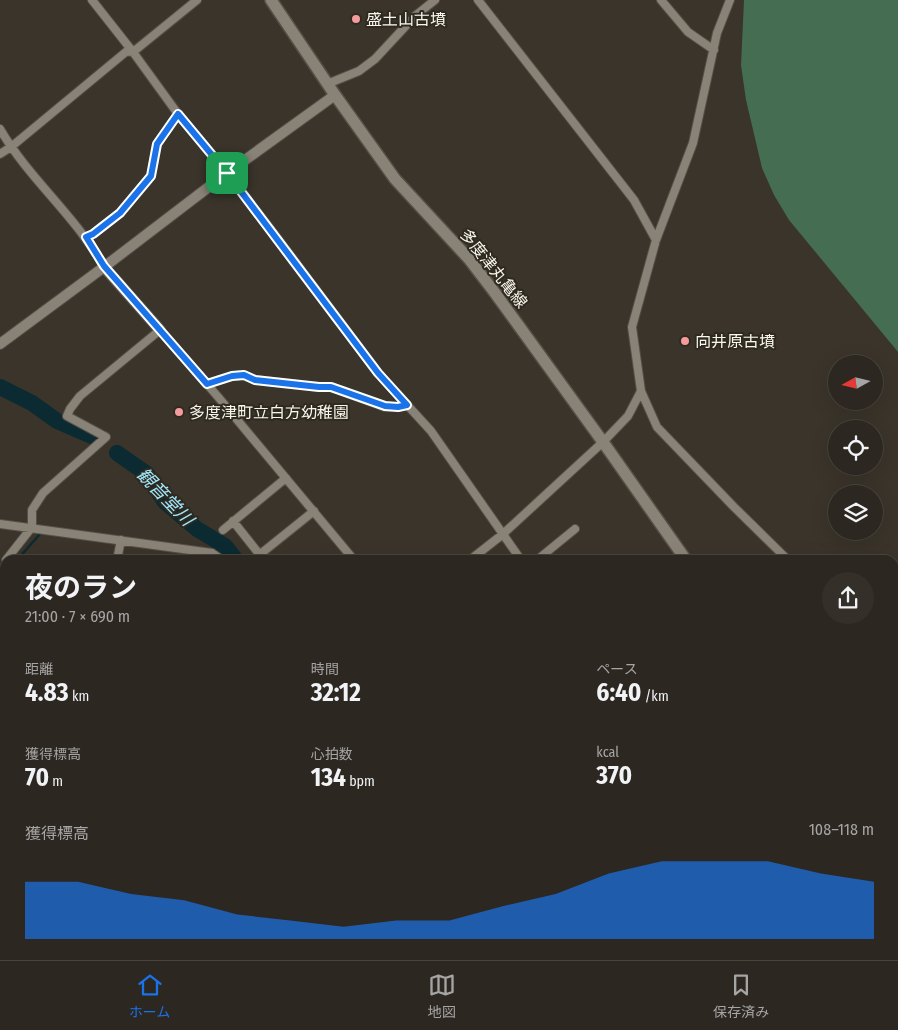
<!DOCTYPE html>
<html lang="ja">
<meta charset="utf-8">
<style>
:root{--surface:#2c2720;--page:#342f29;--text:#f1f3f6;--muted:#a6a5a5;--line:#48443e;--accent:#1a73e8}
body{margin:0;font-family:"Fira Sans Condensed","Noto Sans JP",sans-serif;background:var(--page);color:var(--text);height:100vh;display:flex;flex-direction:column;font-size:19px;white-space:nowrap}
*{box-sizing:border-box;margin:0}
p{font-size:16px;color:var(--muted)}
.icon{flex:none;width:28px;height:28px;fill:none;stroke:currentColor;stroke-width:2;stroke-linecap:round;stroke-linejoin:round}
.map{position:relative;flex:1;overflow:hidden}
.panel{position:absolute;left:0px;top:555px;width:899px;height:405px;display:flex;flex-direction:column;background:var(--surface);border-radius:15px 15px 0 0;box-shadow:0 5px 20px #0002,0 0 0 1px var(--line)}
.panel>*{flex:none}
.needle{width:32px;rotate:262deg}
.buttons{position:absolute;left:828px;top:355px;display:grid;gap:10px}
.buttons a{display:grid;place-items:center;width:55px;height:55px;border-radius:50%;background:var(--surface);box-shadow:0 5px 20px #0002,0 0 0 1px var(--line);font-size:25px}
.pin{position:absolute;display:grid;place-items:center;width:42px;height:42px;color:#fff;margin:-21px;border-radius:10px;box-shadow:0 2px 8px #0006}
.round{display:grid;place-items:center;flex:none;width:52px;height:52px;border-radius:26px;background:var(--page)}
.headline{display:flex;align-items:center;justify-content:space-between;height:85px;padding:0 25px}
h1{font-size:28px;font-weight:700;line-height:38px}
.stats{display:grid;grid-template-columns:repeat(3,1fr);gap:8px;height:85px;padding:5px 25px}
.stats div{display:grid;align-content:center}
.stats b{font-size:25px;font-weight:700}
.stats small{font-size:14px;font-weight:400}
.stats p{font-size:14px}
.chart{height:140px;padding:10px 25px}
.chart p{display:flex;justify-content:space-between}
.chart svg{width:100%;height:90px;margin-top:5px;fill:var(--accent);opacity:.7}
.tab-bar{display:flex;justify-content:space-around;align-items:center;height:70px;border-top:1px solid var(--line);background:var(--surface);font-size:14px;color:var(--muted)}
.tab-bar a{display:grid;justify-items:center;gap:2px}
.tab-bar .selected{color:var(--accent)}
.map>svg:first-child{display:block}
</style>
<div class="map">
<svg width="898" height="960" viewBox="0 0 898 960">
<rect width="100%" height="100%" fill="#3a342a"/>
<path fill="#3c6046" d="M 0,605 L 5,616 L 5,715 L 0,716 Z"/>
<path fill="#456d51" d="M 744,0 L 898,0 L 898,352 L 789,220 L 774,195 L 762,168 L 746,100 L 741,65 Z
M 452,955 L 770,955 L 776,960 L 446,960 Z"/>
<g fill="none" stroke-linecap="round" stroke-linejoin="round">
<path stroke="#0b2a32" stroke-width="2.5" d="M 17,560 L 40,534
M 5,576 L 4,579 L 5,593
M 0,726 L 5,724"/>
<path stroke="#0b2a32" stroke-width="16" d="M 0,387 L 32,403 L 57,421 L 96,438
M 117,453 L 147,474 L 165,502 L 197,529 L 225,546 L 236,560"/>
<g stroke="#555047" stroke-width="10">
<path id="minor" d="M 92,0 L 133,52 L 178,114 L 227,173 L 275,235 L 378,373 L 431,431 L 521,560
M 478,0 L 634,200 L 656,240
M 661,0 L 688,32 L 714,50
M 730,0 L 717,33 L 693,143 L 656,240 L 632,327 L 641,391 L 657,427 L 734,507 L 788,560
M 327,84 L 359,71 L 375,59 L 415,16 L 435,0
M 0,129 C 29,179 76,216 104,267
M 0,154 L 11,147 L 127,51 L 133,52 L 197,0
M 86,237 L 93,234 L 120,213 L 151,176 L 157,144 L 178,114
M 207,384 L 232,376 L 244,375 L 255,380 L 319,387 L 331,387 L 385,407 L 398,407 L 407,405
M 233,521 L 260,555
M 0,524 L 212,553 L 222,560
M 223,530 L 286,478
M 6,560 L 32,527 L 32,510 L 43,493 L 106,437 L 67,416 L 70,409 L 80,396 L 160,330 L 219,398 L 354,560
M 117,560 L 121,540
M 253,560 L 314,511
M 470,560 L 503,534 L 603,442 L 628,416 L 641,391
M 537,560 L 575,529
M 0,594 L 5,608
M 894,640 L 898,640
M 894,768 L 898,772
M 0,850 L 5,848
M 442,955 L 450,960
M 751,955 L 756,960
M 142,960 L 149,956
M 457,960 L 469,955"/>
</g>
<g stroke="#555047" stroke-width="12">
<path id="tertiary" d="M 104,267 L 227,173 L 335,95
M 0,344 L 104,267 L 160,330"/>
</g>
<g stroke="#555047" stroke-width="14">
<path id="secondary" d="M 271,0 L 335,95 L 395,179 L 469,259 L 495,293 L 603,442 L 686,560
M 894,921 L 898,932"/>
</g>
<use href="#minor" stroke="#898377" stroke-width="8"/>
<use href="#tertiary" stroke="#898377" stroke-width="10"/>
<use href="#secondary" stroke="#898377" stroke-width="11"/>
</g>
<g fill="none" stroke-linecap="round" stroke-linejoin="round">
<g stroke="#fff" stroke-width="10">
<path id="route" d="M 178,114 L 227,173 L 378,373 L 407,405 L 398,407 L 385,406 L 331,387 L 319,387 L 255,380 L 244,375 L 232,376 L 207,384 L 104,266 L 86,237 L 93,234 L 120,213 L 151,176 L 157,144 Z"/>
</g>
<use href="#route" stroke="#1a73e8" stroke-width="6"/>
</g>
<g fill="#f59b9e" stroke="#2f2a20" stroke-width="2">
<circle cx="356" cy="19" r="5"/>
<circle cx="685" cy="341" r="5"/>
<circle cx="179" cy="412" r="5"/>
</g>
<g text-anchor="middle" stroke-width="4" stroke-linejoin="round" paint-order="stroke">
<g font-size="16" fill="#f8f5ee" stroke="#2f2a20" text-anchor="start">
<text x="366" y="25">盛土山古墳</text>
<text x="695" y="347">向井原古墳</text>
<text x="189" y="418">多度津町立白方幼稚園</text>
</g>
<g font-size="16" fill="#f8f5ee" stroke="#2f2a20">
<text transform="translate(494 268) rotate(51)" y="6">多度津丸亀線</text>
</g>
<g font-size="18" font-style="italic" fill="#a1e7fc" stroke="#2f2a20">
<text transform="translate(165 497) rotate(46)" y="6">観音堂川</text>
</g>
</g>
</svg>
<div class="buttons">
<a><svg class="needle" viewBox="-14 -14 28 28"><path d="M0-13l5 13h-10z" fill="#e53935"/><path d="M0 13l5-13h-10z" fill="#a6a5a5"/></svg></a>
<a><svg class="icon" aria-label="locate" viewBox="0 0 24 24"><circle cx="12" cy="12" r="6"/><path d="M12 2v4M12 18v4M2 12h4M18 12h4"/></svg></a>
<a><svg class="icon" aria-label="layers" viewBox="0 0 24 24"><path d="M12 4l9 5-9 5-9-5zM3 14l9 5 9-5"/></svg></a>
</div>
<div class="pin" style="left:227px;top:173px;background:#1e9e55"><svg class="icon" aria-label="arrive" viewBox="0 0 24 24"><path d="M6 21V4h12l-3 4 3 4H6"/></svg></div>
<section class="panel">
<div class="headline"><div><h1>夜のラン</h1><p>21:00 · 7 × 690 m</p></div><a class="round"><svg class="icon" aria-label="share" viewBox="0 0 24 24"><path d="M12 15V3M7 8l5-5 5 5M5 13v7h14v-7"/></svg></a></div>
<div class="stats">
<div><p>距離</p><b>4.83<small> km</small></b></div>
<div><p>時間</p><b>32:12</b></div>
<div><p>ペース</p><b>6:40<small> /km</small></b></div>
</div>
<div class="stats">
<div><p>獲得標高</p><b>70<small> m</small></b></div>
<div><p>心拍数</p><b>134<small> bpm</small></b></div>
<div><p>kcal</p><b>370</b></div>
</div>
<div class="chart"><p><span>獲得標高</span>108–118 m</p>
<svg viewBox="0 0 160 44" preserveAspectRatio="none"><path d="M0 44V16L10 16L20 22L30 25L40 32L50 35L60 38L70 35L80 35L90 28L100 22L110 12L120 6L130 6L140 6L150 12L160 16V44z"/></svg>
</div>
</section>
</div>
<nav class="tab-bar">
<a class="selected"><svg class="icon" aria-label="home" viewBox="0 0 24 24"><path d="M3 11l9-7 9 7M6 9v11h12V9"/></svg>ホーム</a>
<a><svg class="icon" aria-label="map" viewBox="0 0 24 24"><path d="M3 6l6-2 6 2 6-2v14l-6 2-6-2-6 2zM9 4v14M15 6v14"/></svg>地図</a>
<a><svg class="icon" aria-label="saved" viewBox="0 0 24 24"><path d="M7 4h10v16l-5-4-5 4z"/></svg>保存済み</a>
</nav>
